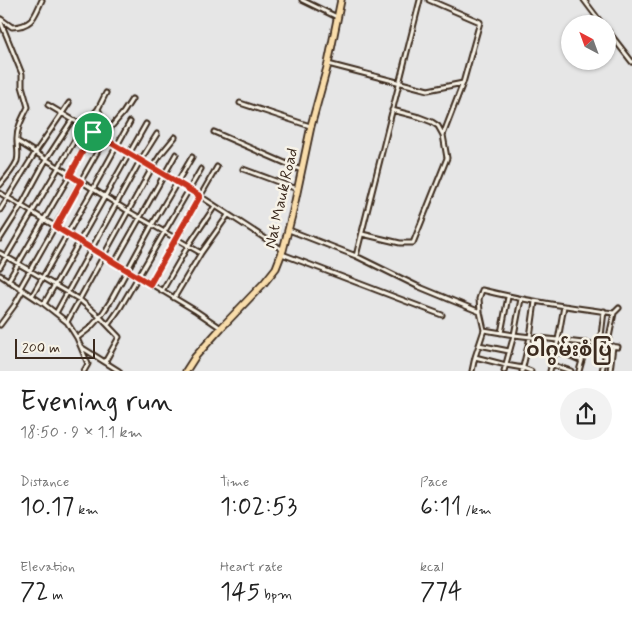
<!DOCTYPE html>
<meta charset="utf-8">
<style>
:root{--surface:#fff;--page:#f2f2f2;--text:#222;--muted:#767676}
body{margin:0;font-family:Mynerve,"Noto Sans Myanmar",sans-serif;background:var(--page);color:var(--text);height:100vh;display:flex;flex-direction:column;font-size:19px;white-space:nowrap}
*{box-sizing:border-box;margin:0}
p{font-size:16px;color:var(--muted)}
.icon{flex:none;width:28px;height:28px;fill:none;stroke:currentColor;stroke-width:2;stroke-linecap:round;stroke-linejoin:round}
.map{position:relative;height:371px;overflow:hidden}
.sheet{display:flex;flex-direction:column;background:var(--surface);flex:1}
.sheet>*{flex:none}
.needle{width:32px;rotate:319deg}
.fabs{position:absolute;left:561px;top:15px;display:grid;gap:10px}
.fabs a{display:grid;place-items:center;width:55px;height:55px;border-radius:50%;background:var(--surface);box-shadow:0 1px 4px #0004;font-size:25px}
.scale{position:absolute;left:15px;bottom:12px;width:80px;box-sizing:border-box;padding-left:5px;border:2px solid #3b2a1e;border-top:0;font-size:14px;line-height:18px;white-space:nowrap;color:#3b2a1e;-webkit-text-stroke:4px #f7f3e8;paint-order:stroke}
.pin{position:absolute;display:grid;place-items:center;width:42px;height:42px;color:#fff;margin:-21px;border:2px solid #fff;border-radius:50%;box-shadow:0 1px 5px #0007}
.round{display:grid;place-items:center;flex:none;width:52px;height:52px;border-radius:26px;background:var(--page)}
.headline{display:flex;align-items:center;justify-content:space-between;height:85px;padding:0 20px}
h1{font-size:28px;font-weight:600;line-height:38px}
.figures{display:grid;grid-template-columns:repeat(3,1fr);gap:8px;height:85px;padding:5px 20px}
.figures div{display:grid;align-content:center}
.figures b{font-size:25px;font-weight:600}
.figures small{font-size:14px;font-weight:400}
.figures p{font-size:14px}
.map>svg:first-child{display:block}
</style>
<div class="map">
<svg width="632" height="371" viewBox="0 0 632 371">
<rect width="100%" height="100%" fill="#e6e6e6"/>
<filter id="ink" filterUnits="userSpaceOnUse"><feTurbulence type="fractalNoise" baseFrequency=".02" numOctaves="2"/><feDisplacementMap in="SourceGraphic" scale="10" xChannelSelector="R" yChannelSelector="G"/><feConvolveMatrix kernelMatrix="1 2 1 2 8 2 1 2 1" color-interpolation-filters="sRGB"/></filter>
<g filter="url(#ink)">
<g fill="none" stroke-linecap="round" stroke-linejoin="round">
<g stroke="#3b2a1e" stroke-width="7">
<path id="minor" d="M 302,0 L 337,17
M 584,0 L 602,24
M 1,19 L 12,27 C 33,26 34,17 42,0
M 0,20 L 22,74 L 22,86 L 28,107 C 23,117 16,129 17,141 C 17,148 19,154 17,161 C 13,170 6,178 0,185
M 608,31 L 632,62
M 328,64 L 428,90 L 463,83 L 480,22 L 429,0
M 240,103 L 310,126
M 48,105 L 200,196 L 283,250
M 214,132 L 301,170
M 443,135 L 463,83
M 17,141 L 128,211 L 201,253
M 243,169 L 297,189
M 0,193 L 196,311 L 221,328
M 0,210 L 35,153 L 69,103
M 289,230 L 356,256 L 417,286 L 480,312 L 484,330 L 475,357 L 472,371
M 362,234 L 400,243 L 413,243 L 447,158 L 443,135 L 438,126 L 432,122 L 419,117 L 392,110
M 0,239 L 21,206 L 46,160 L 72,120
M 0,253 L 80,300 L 100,317 L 119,337 L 105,362
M 282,254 L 442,315
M 356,256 L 420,0
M 115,262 L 176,154
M 0,267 L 83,126 L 98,109 L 106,93
M 0,275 L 44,304 L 67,322 L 77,338 L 88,364 L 84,371
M 8,281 L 70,175 L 93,132 L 100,113 L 98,109
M 150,284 L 217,167
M 20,288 L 112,126 L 123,113 L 132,99
M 162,291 L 188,246 L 215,206
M 32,296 L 93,189 L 130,122
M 174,298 L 201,253 L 228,215
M 44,304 L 146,124
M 480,311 L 479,299 L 482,290 C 526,301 570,307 614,313 L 619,308
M 56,313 L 140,161 L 157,134
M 67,322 L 152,168 L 161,154 L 175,137
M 0,325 L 14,306 L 23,290
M 108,325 L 120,308 L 201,169
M 484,330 L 514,335 L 618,347
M 501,333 L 508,297
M 77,338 L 90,328 L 100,317 L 110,302 L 152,225 L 192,157
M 600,344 L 604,311
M 479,345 L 509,351
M 81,347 L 119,371
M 556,352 L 566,354 L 582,361
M 475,357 L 506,365 L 523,368 L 531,371
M 553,365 L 571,371
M 504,371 L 514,335 L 521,299
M 522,371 L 530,337 L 535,302
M 550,371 L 558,340 L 564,306
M 579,371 L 587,343
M 602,371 L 614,313
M 610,371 L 613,346"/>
</g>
<g stroke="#3b2a1e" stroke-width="9">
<path id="highway" d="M 186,371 L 195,357 L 221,328 L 264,283 L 276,268 L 283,250 L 293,211 L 311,126 L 328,64 L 341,0"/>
</g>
<use href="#minor" stroke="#f7f3e8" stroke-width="3"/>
<use href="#highway" stroke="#f9ddab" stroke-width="5.5"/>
</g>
</g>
<g fill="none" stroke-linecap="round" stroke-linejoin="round" filter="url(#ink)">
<g stroke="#fff" stroke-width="10">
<path id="route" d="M 93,132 L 200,196 L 150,284 L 56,227 L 81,182 L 70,175 Z"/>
</g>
<use href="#route" stroke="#c8321e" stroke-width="6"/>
</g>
<g text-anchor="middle" stroke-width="5" stroke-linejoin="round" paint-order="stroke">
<g font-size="16" fill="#3b2a1e" stroke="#f7f3e8">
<text transform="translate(280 198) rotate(-77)" y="6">Nat Mauk Road</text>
</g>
<g font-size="19" font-weight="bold" fill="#3b2a1e" stroke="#f7f3e8">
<text x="569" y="356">ဝါဂွမ်းစံပြ</text>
</g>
</g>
</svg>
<div class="fabs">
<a><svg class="needle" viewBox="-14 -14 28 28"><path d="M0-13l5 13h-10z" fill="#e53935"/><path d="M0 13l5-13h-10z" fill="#767676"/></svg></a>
</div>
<div class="scale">200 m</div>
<div class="pin" style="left:93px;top:132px;background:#1e9e55"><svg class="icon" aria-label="arrive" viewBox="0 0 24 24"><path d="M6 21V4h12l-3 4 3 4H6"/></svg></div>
</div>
<section class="sheet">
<div class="headline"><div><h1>Evening run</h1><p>18:50 · 9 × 1.1 km</p></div><a class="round"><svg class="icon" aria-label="share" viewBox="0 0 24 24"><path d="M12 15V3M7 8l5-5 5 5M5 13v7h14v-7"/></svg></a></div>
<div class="figures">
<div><p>Distance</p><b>10.17<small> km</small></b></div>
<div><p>Time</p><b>1:02:53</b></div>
<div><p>Pace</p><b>6:11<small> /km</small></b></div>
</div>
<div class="figures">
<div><p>Elevation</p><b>72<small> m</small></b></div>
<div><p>Heart rate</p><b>145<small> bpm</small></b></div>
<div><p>kcal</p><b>774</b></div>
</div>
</section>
